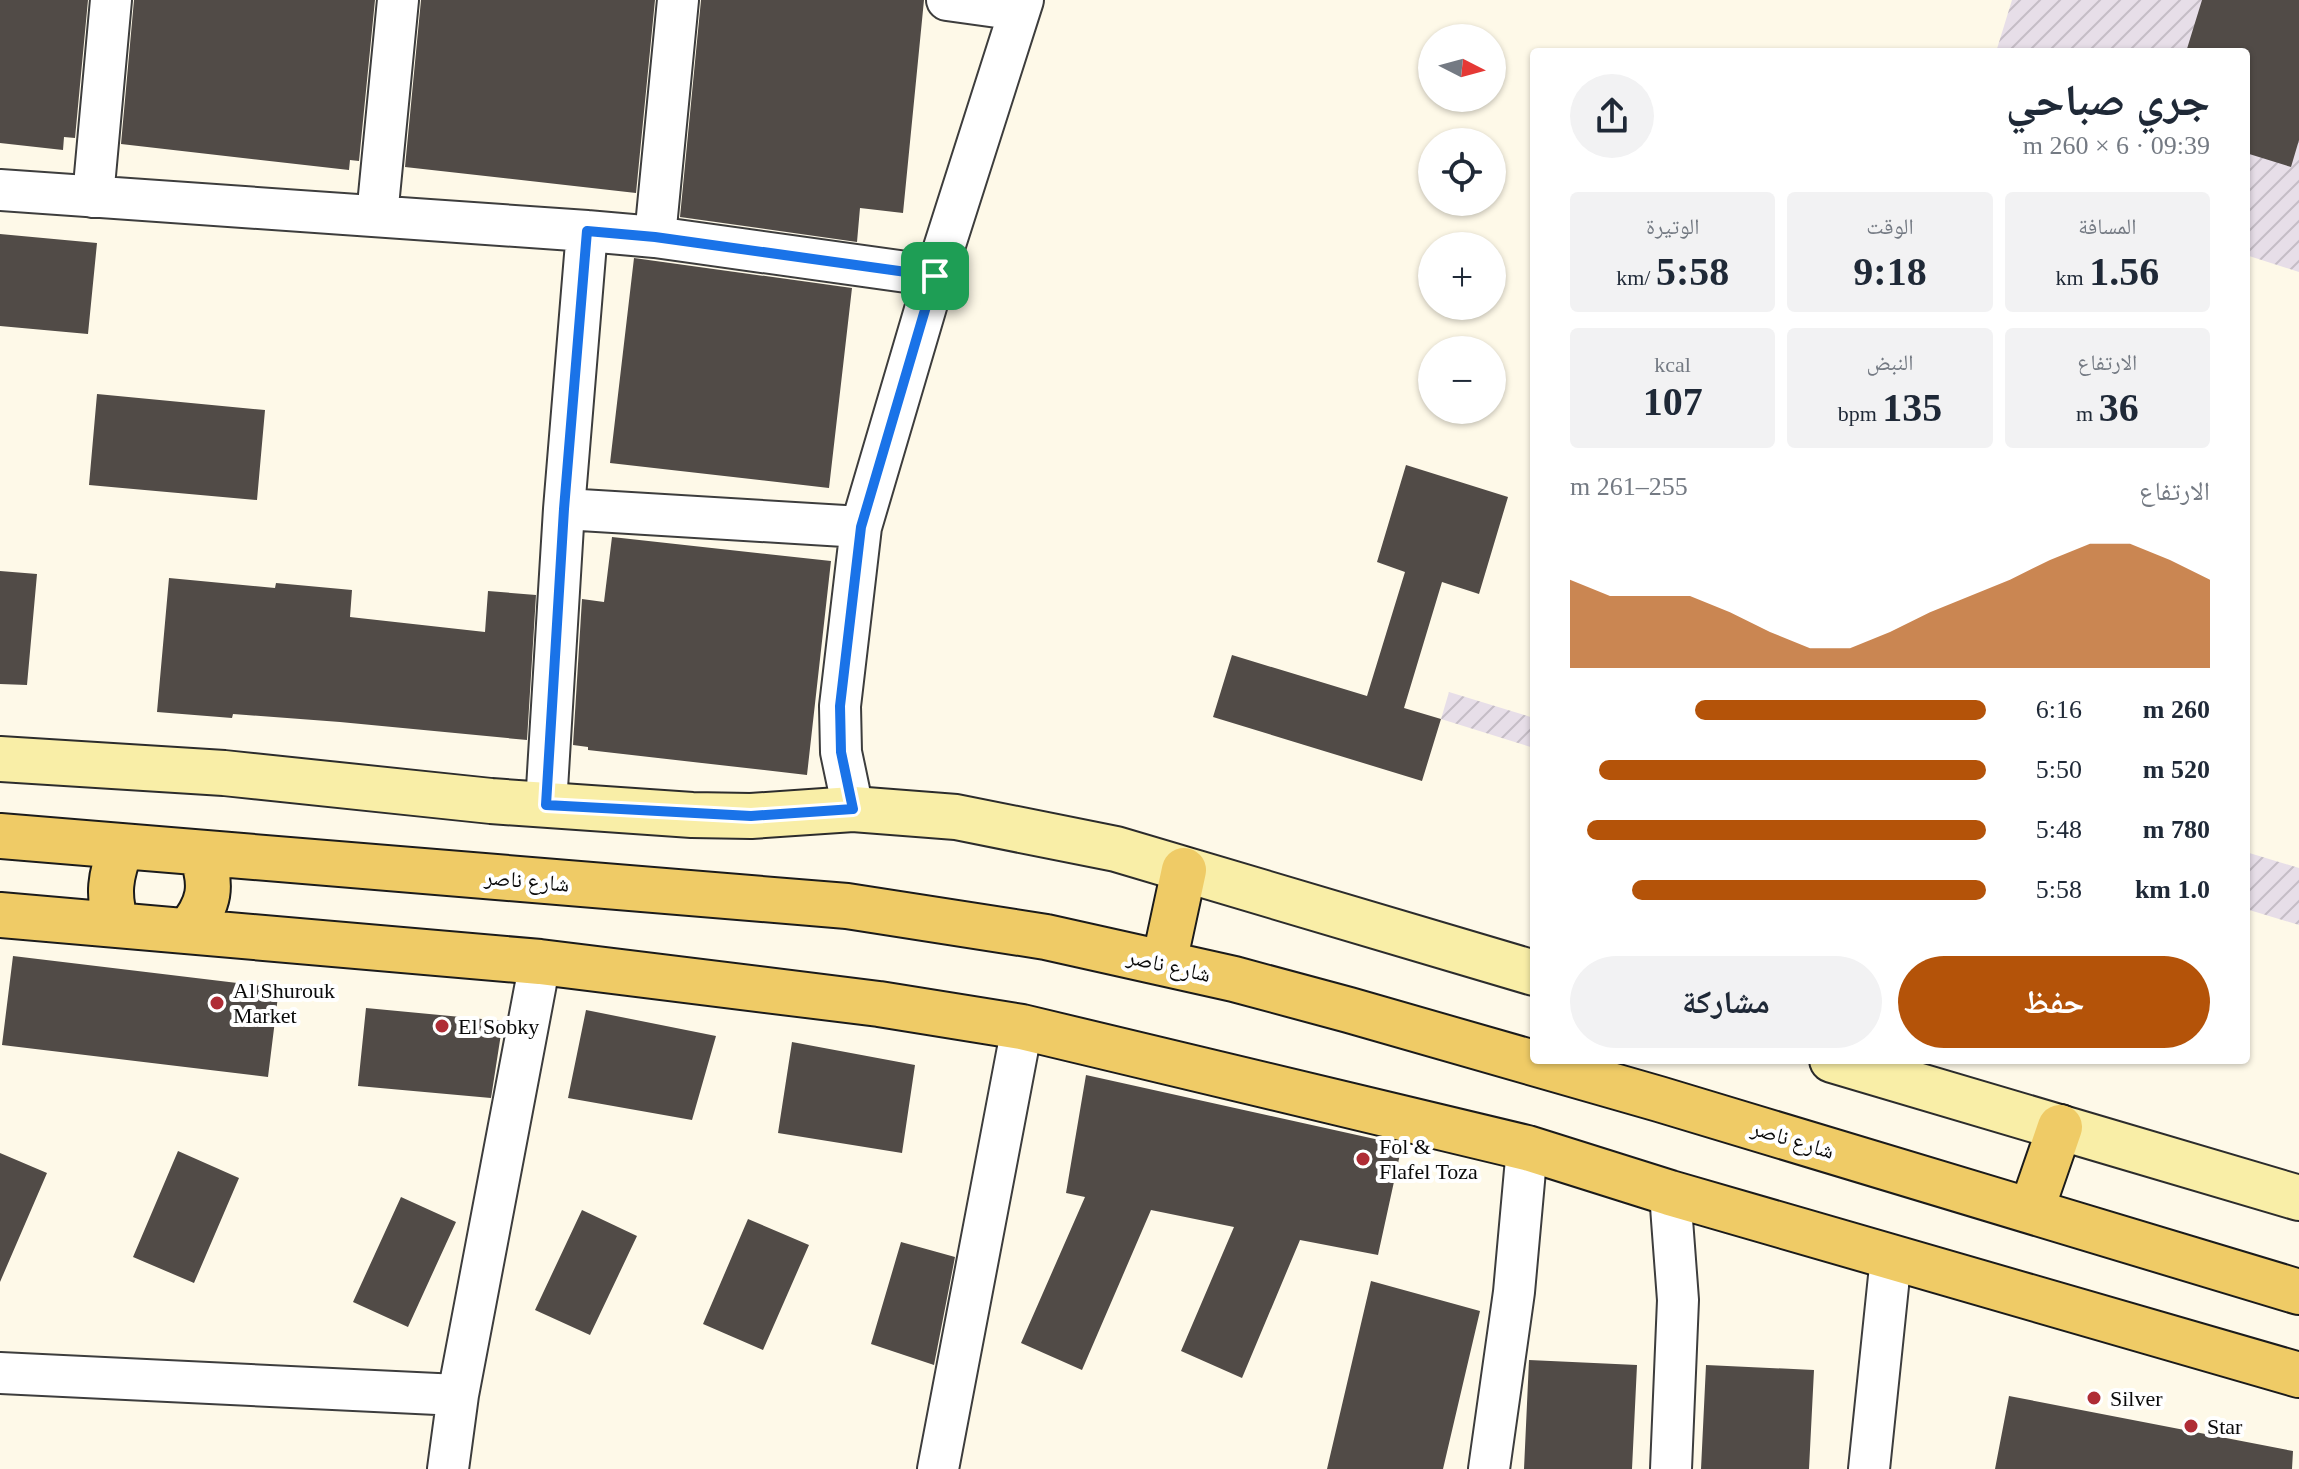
<!DOCTYPE html>
<html lang="ar">
<meta charset="utf-8">
<style>
:root{--surface:#fff;--page:#f2f2f3;--text:#1f2937;--muted:#747a83;--accent:#b45309}
body{margin:0;font-family:"Times New Roman","Noto Naskh Arabic",serif;background:var(--page);color:var(--text);direction:rtl;height:100vh;display:flex;flex-direction:column;font-size:30px;white-space:nowrap}
*{box-sizing:border-box;margin:0}
p{font-size:26px;color:var(--muted)}
.icon{flex:none;width:44px;height:44px;fill:none;stroke:currentColor;stroke-width:2;stroke-linecap:round;stroke-linejoin:round}
.map{position:relative;flex:1;overflow:hidden;direction:ltr}
.panel{position:absolute;left:1530px;top:48px;width:720px;height:1016px;display:flex;flex-direction:column;background:var(--surface);border-radius:8px;box-shadow:0 2px 6px #0004;direction:rtl}
.panel>*{flex:none}
.needle{width:52px;rotate:96deg}
.tools{position:absolute;left:1418px;top:24px;display:grid;gap:16px}
.tools a{display:grid;place-items:center;width:88px;height:88px;border-radius:50%;background:var(--surface);box-shadow:0 2px 6px #0004;font-size:40px}
.pin{position:absolute;display:grid;place-items:center;width:68px;height:68px;color:#fff;margin:-34px;border-radius:16px;box-shadow:0 4px 12px #0006}
.round{display:grid;place-items:center;flex:none;width:84px;height:84px;border-radius:42px;background:var(--page)}
.summary{display:flex;align-items:center;justify-content:space-between;height:136px;padding:0 40px}
h1{font-size:44px;font-weight:700;line-height:60px}
.metrics{display:grid;grid-template-columns:repeat(3,1fr);gap:12px;height:136px;padding:8px 40px}
.metrics div{display:grid;align-content:center;border-radius:8px;background:var(--page);text-align:center}
.metrics b{font-size:40px;font-weight:700}
.metrics small{font-size:22px;font-weight:400}
.metrics p{font-size:22px}
.chart{height:224px;padding:16px 40px}
.chart p{display:flex;justify-content:space-between}
.chart svg{width:100%;height:144px;margin-top:8px;fill:var(--accent);opacity:.7}
.action{display:flex;gap:16px;margin-top:auto;padding:16px 40px}
.action a{flex:1;height:92px;border-radius:48px;background:var(--accent);color:#fff;font-size:32px;font-weight:700;line-height:92px;text-align:center}
.action a+a{background:var(--page);color:var(--text)}
ul{padding:0 40px;list-style:none;font-size:26px}
li{display:grid;grid-template-columns:128px 96px 1fr;align-items:center;height:60px}
li i{height:20px;border-radius:10px;background:var(--accent)}
.map>svg:first-child{display:block}
</style>
<div class="map">
<svg width="2299" height="1469" viewBox="0 0 2299 1469">
<defs>
<pattern id="industrial-furrows" width="10" height="10" patternUnits="userSpaceOnUse" patternTransform="scale(2)"><rect width="10" height="10" fill="#e7dee8"/><path d="M-1 1l2-2M0 10L10 0M9 11l2-2" fill="none" stroke="#c5bdc6"/></pattern>
</defs>
<rect width="100%" height="100%" fill="#fef9e8"/>
<path fill="url(#industrial-furrows)" d="M 2012,0 L 2299,0 L 2299,272 L 2246,255 L 2246,52 L 1996,52 Z
M 1449,692 L 1534,718 L 1534,748 L 1441,719 Z
M 2246,852 L 2299,868 L 2299,925 L 2246,909 Z"/>
<path fill="#514b47" d="M 0,0 L 88,0 L 75,138 L 64,137 L 63,150 L 0,143 Z
M 134,0 L 375,0 L 359,161 L 350,160 L 349,170 L 121,144 Z
M 421,0 L 655,0 L 636,193 L 405,167 Z
M 701,0 L 924,0 L 903,213 L 860,208 L 857,242 L 680,217 Z
M 2202,0 L 2299,0 L 2299,140 L 2291,167 L 2246,153 L 2246,52 L 2186,52 Z
M 0,234 L 97,243 L 88,334 L 0,326 Z
M 634,258 L 852,288 L 829,488 L 610,463 Z
M 97,394 L 265,410 L 257,500 L 89,485 Z
M 1406,465 L 1508,497 L 1479,594 L 1442,582 L 1404,708 L 1441,719 L 1422,781 L 1213,717 L 1232,655 L 1367,696 L 1405,572 L 1377,562 Z
M 612,537 L 831,561 L 807,775 L 588,750 L 588,747 L 573,745 L 582,599 L 604,602 Z
M 0,571 L 37,574 L 27,685 L 0,684 Z
M 169,578 L 275,588 L 276,583 L 352,590 L 350,617 L 485,632 L 488,591 L 536,595 L 527,740 L 340,722 L 233,714 L 232,718 L 157,712 Z
M 13,956 L 279,988 L 268,1077 L 2,1045 Z
M 366,1008 L 503,1021 L 491,1098 L 358,1086 Z
M 586,1010 L 716,1036 L 692,1120 L 568,1098 Z
M 792,1042 L 915,1065 L 902,1153 L 778,1133 Z
M 1086,1075 L 1402,1145 L 1378,1255 L 1300,1240 L 1242,1378 L 1181,1351 L 1234,1227 L 1151,1210 L 1082,1370 L 1021,1343 L 1085,1197 L 1066,1193 Z
M 178,1151 L 239,1178 L 194,1283 L 133,1257 Z
M 0,1153 L 47,1173 L 0,1282 Z
M 401,1197 L 456,1222 L 408,1327 L 353,1302 Z
M 582,1210 L 637,1236 L 590,1335 L 535,1310 Z
M 748,1219 L 809,1245 L 763,1350 L 703,1324 Z
M 901,1242 L 955,1257 L 934,1365 L 871,1344 Z
M 1371,1281 L 1480,1311 L 1443,1469 L 1327,1469 Z
M 1529,1360 L 1637,1365 L 1632,1469 L 1524,1469 Z
M 1706,1365 L 1814,1370 L 1809,1469 L 1701,1469 Z
M 2009,1396 L 2293,1451 L 2292,1469 L 1995,1469 Z"/>
<g fill="none" stroke-linecap="round" stroke-linejoin="round">
<g stroke="#3d3d3d" stroke-width="44">
<path id="street" d="M 947,0 L 1019,10
M 0,190 L 587,231 L 655,237 L 935,276
M 93,197 L 111,0
M 377,216 L 398,0
M 655,237 L 678,0
M 564,509 L 861,527
M 546,805 L 564,509 L 587,231
M 853,809 L 841,752 L 840,706 L 861,527 L 935,276 L 1023,0
M 1670,1193 L 1678,1300 L 1671,1469
M 0,1373 L 458,1395
M 448,1469 L 458,1395 L 540,962
M 938,1469 L 1022,1027
M 1489,1469 L 1514,1292 L 1527,1148
M 1869,1469 L 1891,1257"/>
</g>
<g stroke="#2c2c2c" stroke-width="48">
<path id="secondary" d="M 0,759 L 224,773 L 491,801 L 692,815 L 751,816 L 853,809 L 956,817 L 1116,849 L 1534,973
M 1832,1060 L 2299,1198"/>
</g>
<g stroke="#1b1b1b" stroke-width="48">
<path id="primary" d="M 0,836 L 847,906 L 1046,937 L 1234,979 L 1349,1010 L 1659,1099 L 2299,1292
M 0,915 L 540,962 L 879,1004 L 1022,1027 L 1527,1148 L 1670,1193 L 2299,1375
M 117,925 C 107,896 110,875 122,846
M 188,931 C 210,904 213,886 201,853
M 1164,963 L 1184,870
M 2031,1211 L 2060,1127"/>
</g>
<use href="#street" stroke="#fff" stroke-width="40"/>
<use href="#secondary" stroke="#f9eea7" stroke-width="44"/>
<use href="#primary" stroke="#efcb66" stroke-width="44"/>
</g>
<g fill="none" stroke-linecap="round" stroke-linejoin="round">
<g stroke="#fff" stroke-width="16">
<path id="route" d="M 587,231 L 655,237 L 935,276 L 861,527 L 840,706 L 841,752 L 853,809 L 751,816 L 546,805 L 564,509 Z"/>
</g>
<use href="#route" stroke="#1a73e8" stroke-width="10"/>
</g>
<g fill="#af2c35" stroke="#fff" stroke-width="3">
<circle cx="217" cy="1003" r="8"/>
<circle cx="442" cy="1026" r="8"/>
<circle cx="1363" cy="1159" r="8"/>
<circle cx="2094" cy="1398" r="8"/>
<circle cx="2191" cy="1426" r="8"/>
</g>
<g text-anchor="middle" stroke-width="8" stroke-linejoin="round" paint-order="stroke">
<g font-size="22" fill="#0a0a0a" stroke="#fff">
<text transform="translate(527 880) rotate(5)" y="8">شارع ناصر</text>
<text transform="translate(1169 965) rotate(13)" y="8">شارع ناصر</text>
<text transform="translate(1793 1139) rotate(17)" y="8">شارع ناصر</text>
</g>
<g font-size="22" fill="#0a0a0a" stroke="#fff" text-anchor="start">
<text x="233" y="998">Al Shurouk<tspan x="233" dy="25">Market</tspan></text>
<text x="458" y="1034">El Sobky</text>
<text x="1379" y="1154">Fol &amp;<tspan x="1379" dy="25">Flafel Toza</tspan></text>
<text x="2110" y="1406">Silver</text>
<text x="2207" y="1434">Star</text>
</g>
</g>
</svg>
<div class="tools">
<a><svg class="needle" viewBox="-14 -14 28 28"><path d="M0-13l5 13h-10z" fill="#e53935"/><path d="M0 13l5-13h-10z" fill="#747a83"/></svg></a>
<a><svg class="icon" aria-label="locate" viewBox="0 0 24 24"><circle cx="12" cy="12" r="6"/><path d="M12 2v4M12 18v4M2 12h4M18 12h4"/></svg></a>
<a>+</a>
<a>−</a>
</div>
<div class="pin" style="left:935px;top:276px;background:#1e9e55"><svg class="icon" aria-label="arrive" viewBox="0 0 24 24"><path d="M6 21V4h12l-3 4 3 4H6"/></svg></div>
<section class="panel">
<div class="summary"><div><h1>جري صباحي</h1><p>09:39 · 6 × 260 m</p></div><a class="round"><svg class="icon" aria-label="share" viewBox="0 0 24 24"><path d="M12 15V3M7 8l5-5 5 5M5 13v7h14v-7"/></svg></a></div>
<div class="metrics">
<div><p>المسافة</p><b>1.56<small> km</small></b></div>
<div><p>الوقت</p><b>9:18</b></div>
<div><p>الوتيرة</p><b>5:58<small> /km</small></b></div>
</div>
<div class="metrics">
<div><p>الارتفاع</p><b>36<small> m</small></b></div>
<div><p>النبض</p><b>135<small> bpm</small></b></div>
<div><p>kcal</p><b>107</b></div>
</div>
<div class="chart"><p><span>الارتفاع</span>255–261 m</p>
<svg viewBox="0 0 160 44" preserveAspectRatio="none"><path d="M0 44V17L10 22L20 22L30 22L40 27L50 33L60 38L70 38L80 33L90 27L100 22L110 17L120 11L130 6L140 6L150 11L160 17V44z"/></svg>
</div>
<ul>
<li><b>260 m</b>6:16<i style="width:70%"></i></li>
<li><b>520 m</b>5:50<i style="width:93%"></i></li>
<li><b>780 m</b>5:48<i style="width:96%"></i></li>
<li><b>1.0 km</b>5:58<i style="width:85%"></i></li>
</ul>
<div class="action"><a>حفظ</a><a>مشاركة</a></div>
</section>
</div>
